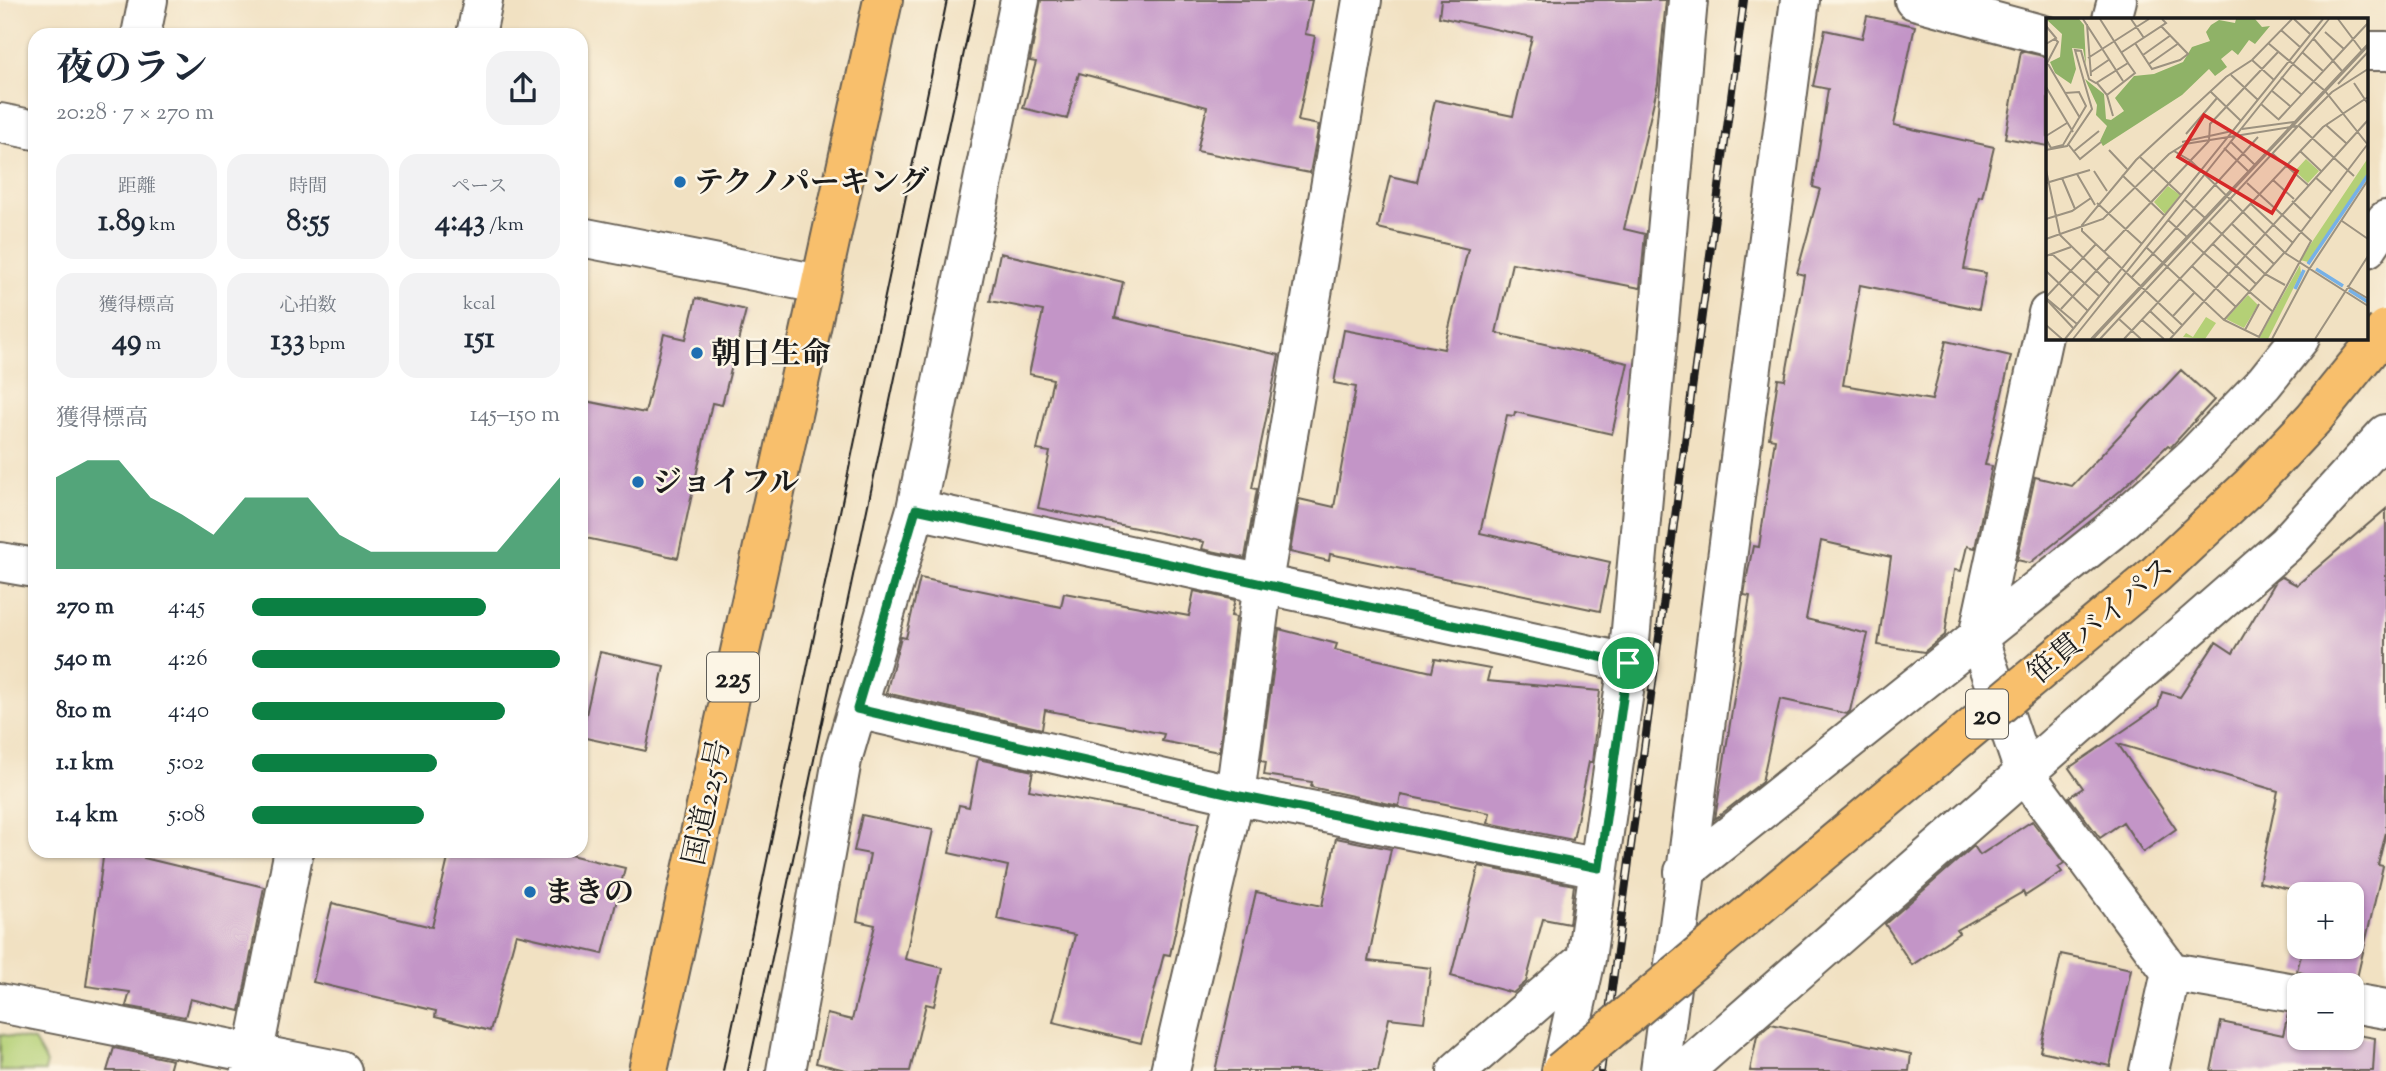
<!DOCTYPE html>
<html lang="ja">
<meta charset="utf-8">
<style>
:root{--surface:#fff;--page:#f2f2f3;--text:#1f2937;--muted:#747a83;--accent:#0b8043}
body{margin:0;font-family:"Sorts Mill Goudy","Noto Serif JP",serif;background:var(--page);color:var(--text);height:100vh;display:flex;flex-direction:column;font-size:26px;white-space:nowrap}
*{box-sizing:border-box;margin:0}
p{font-size:23px;color:var(--muted)}
.icon{flex:none;width:38px;height:38px;fill:none;stroke:currentColor;stroke-width:2;stroke-linecap:round;stroke-linejoin:round}
.map{position:relative;flex:1;overflow:hidden}
.details{position:absolute;left:28px;top:28px;width:560px;height:830px;display:flex;flex-direction:column;background:var(--surface);border-radius:21px;box-shadow:0 2px 5px #0004}
.details>*{flex:none}
.buttons{position:absolute;left:2287px;top:882px;display:grid;gap:14px}
.buttons a{display:grid;place-items:center;width:77px;height:77px;border-radius:14px;background:var(--surface);box-shadow:0 2px 5px #0004;font-size:35px}
.pin{position:absolute;display:grid;place-items:center;width:60px;height:60px;color:#fff;margin:-30px;border:4px solid #fff;border-radius:50%;box-shadow:0 2px 7px #0007}
.round{display:grid;place-items:center;flex:none;width:74px;height:74px;border-radius:21px;background:var(--page)}
.headline{display:flex;align-items:center;justify-content:space-between;height:119px;padding:0 28px}
h1{font-size:38px;font-weight:700;line-height:52px}
.figures{display:grid;grid-template-columns:repeat(3,1fr);gap:10px;height:119px;padding:7px 28px}
.figures div{display:grid;align-content:center;border-radius:18px;background:var(--page);text-align:center}
.figures b{font-size:30px;font-weight:700}
.figures small{font-size:19px;font-weight:400}
.figures p{font-size:19px}
.chart{height:196px;padding:14px 28px}
.chart p{display:flex;justify-content:space-between}
.chart svg{width:100%;height:126px;margin-top:7px;fill:var(--accent);opacity:.7}
ul{padding:0 28px;list-style:none;font-size:23px}
li{display:grid;grid-template-columns:112px 84px 1fr;align-items:center;height:52px}
li i{height:18px;border-radius:9px;background:var(--accent)}
.map>svg:first-child{display:block}
</style>
<div class="map">
<svg width="2386" height="1071" viewBox="0 0 2386 1071">
<rect width="100%" height="100%" fill="#fcf5e5"/>
<filter id="ink" filterUnits="userSpaceOnUse"><feTurbulence type="fractalNoise" baseFrequency=".0143" numOctaves="2"/><feDisplacementMap in="SourceGraphic" scale="14" xChannelSelector="R" yChannelSelector="G"/><feConvolveMatrix kernelMatrix="1 2 1 2 8 2 1 2 1" color-interpolation-filters="sRGB"/></filter>
<filter id="wash" filterUnits="userSpaceOnUse"><feTurbulence type="fractalNoise" baseFrequency=".00686" numOctaves="4" result="noise"/><feDisplacementMap in="SourceGraphic" scale="28" xChannelSelector="R" yChannelSelector="G"/><feGaussianBlur stdDeviation="1.57" result="paint"/><feColorMatrix in="noise" values="0 0 0 0 0 0 0 0 0 0 0 0 0 0 0 0 0 1.4 0 .05"/><feComposite in="paint" operator="in"/></filter>
<g filter="url(#wash)">
<rect width="100%" height="100%" fill="#f1e1c2"/>
<path fill="#b4d076" stroke="#687649" stroke-width="2" d="M 0,1034 L 34,1041 L 47,1063 L 45,1071 L 0,1071 Z"/>
<g id="blocks">
<path fill="#c395c7" d="M 1041,0 L 1312,0 L 1305,34 L 1315,36 L 1298,121 L 1319,125 L 1310,173 L 1197,151 L 1207,107 L 1079,73 L 1067,119 L 1023,108 L 1036,62 L 1030,61 Z
M 1441,0 L 1666,0 L 1658,84 L 1624,229 L 1645,234 L 1640,288 L 1512,263 L 1496,333 L 1628,363 L 1612,434 L 1515,412 L 1514,416 L 1507,415 L 1480,533 L 1610,562 L 1600,611 L 1330,554 L 1329,561 L 1290,552 L 1299,499 L 1334,507 L 1356,387 L 1334,383 L 1344,330 L 1444,349 L 1468,249 L 1378,228 L 1390,176 L 1417,182 L 1435,100 L 1513,116 L 1532,37 L 1439,17 Z
M 1867,16 L 1915,26 L 1894,125 L 1994,147 L 1982,197 L 1979,196 L 1964,269 L 1986,273 L 1979,309 L 1860,285 L 1843,385 L 1932,400 L 1946,341 L 2011,356 L 1985,465 L 1992,466 L 1975,548 L 1967,546 L 1961,571 L 1954,570 L 1945,635 L 1924,652 L 1878,645 L 1891,557 L 1821,541 L 1806,619 L 1868,634 L 1850,711 L 1847,714 L 1780,699 L 1762,782 L 1715,819 L 1750,596 L 1744,595 L 1747,576 L 1753,546 L 1759,547 L 1775,439 L 1769,438 L 1778,379 L 1785,380 L 1804,275 L 1797,273 L 1820,189 L 1813,187 L 1828,89 L 1813,86 L 1825,30 L 1862,38 Z
M 2021,51 L 2048,57 L 2048,146 L 2005,138 Z
M 1000,253 L 1123,282 L 1115,318 L 1279,355 L 1252,488 L 1257,489 L 1245,558 L 1202,549 L 1204,542 L 1038,508 L 1050,452 L 1037,450 L 1053,379 L 1029,374 L 1043,311 L 990,301 Z
M 696,298 L 746,310 L 722,405 L 712,403 L 678,558 L 581,537 L 581,400 L 645,413 L 664,334 L 686,339 Z
M 2181,370 L 2214,400 L 2171,447 L 2168,445 L 2120,491 L 2030,563 L 2017,560 L 2035,477 L 2072,486 Z
M 2386,509 L 2386,832 L 2378,865 L 2383,866 L 2356,982 L 2320,985 L 2313,977 L 2297,971 L 2303,947 L 2352,947 L 2352,894 L 2312,894 L 2259,882 L 2278,791 L 2118,744 L 2176,829 L 2143,852 L 2123,822 L 2100,838 L 2069,797 L 2083,788 L 2069,768 L 2158,707 L 2162,692 L 2180,697 L 2216,642 L 2233,653 L 2276,581 L 2282,577 L 2297,585 Z
M 920,578 L 1061,607 L 1064,593 L 1189,616 L 1194,591 L 1235,600 L 1231,616 L 1236,617 L 1219,752 L 1162,741 L 1164,734 L 1045,710 L 1042,729 L 886,693 L 901,637 L 906,638 Z
M 1279,629 L 1337,644 L 1335,650 L 1432,672 L 1435,659 L 1490,669 L 1487,681 L 1600,691 L 1592,762 L 1589,762 L 1573,840 L 1488,823 L 1490,813 L 1401,795 L 1399,806 L 1311,787 L 1312,782 L 1264,775 L 1266,762 L 1261,761 Z
M 600,652 L 664,666 L 646,751 L 581,737 Z
M 978,759 L 1033,771 L 1029,790 L 1199,823 L 1170,955 L 1164,954 L 1141,1043 L 1053,1022 L 1075,935 L 997,919 L 1008,866 L 949,853 L 959,805 L 969,807 Z
M 862,815 L 933,830 L 905,959 L 943,968 L 934,1006 L 926,1004 L 910,1071 L 850,1071 L 816,1063 L 827,1014 L 852,1020 L 875,925 L 857,921 L 870,854 L 854,851 Z
M 2032,821 L 2064,863 L 2058,867 L 2062,872 L 2025,896 L 2023,892 L 1957,930 L 1959,933 L 1912,965 L 1885,924 L 1974,846 L 1980,855 Z
M 1336,838 L 1391,849 L 1368,961 L 1431,968 L 1424,1022 L 1389,1018 L 1378,1071 L 1215,1071 L 1256,892 L 1322,906 Z
M 104,850 L 145,855 L 144,858 L 264,887 L 240,1011 L 190,999 L 185,1017 L 126,1006 L 130,992 L 86,986 Z
M 450,850 L 549,850 L 625,868 L 603,954 L 516,934 L 490,1031 L 435,1017 L 436,1011 L 313,982 L 332,903 L 432,927 Z
M 1479,866 L 1574,885 L 1569,924 L 1543,919 L 1526,982 L 1513,993 L 1451,976 Z
M 2061,954 L 2131,969 L 2110,1066 L 2040,1051 Z
M 2288,1014 L 2300,1015 L 2300,1038 L 2352,1038 L 2352,1034 L 2375,1038 L 2373,1071 L 2211,1071 L 2221,1022 L 2283,1035 Z
M 1771,1024 L 1911,1054 L 1909,1071 L 1750,1071 L 1757,1036 Z
M 114,1048 L 172,1060 L 169,1071 L 107,1071 Z"/>
</g>
</g>
<g filter="url(#ink)">
<use href="#blocks" fill-opacity="0" stroke="#676156" stroke-width="2"/>
<g fill="none" stroke-linecap="round" stroke-linejoin="round">
<g stroke="#676156" stroke-width="42">
<path id="street" d="M 1914,0 L 2048,36
M 2112,19 L 2117,0
M 141,35 L 148,0
M 476,35 L 483,0
M 2367,51 L 2386,51
M 0,123 L 35,130
M 581,237 L 819,284
M 2367,248 L 2386,220
M 2048,313 L 1978,637 L 2025,774 L 2171,972 L 2149,1071
M 916,509 L 1628,663
M 0,562 L 35,568
M 857,709 L 1235,795 L 1599,868
M 1684,872 L 2109,532 L 2194,456 L 2264,383 L 2300,338
M 2171,972 L 2300,994
M 0,1003 L 342,1071
M 2352,1003 L 2386,1009
M 250,1071 L 294,850
M 786,1071 L 842,760 L 916,509 L 1020,0
M 1170,1071 L 1235,795 L 1263,582 L 1362,0
M 1457,1071 L 1586,959
M 1561,1071 L 1586,959 L 1628,663 L 1688,0
M 1660,1071 L 1800,0
M 1684,1071 L 2286,544 L 2386,434"/>
</g>
<g stroke="#676156" stroke-width="42">
<path id="highway" d="M 648,1071 L 883,0"/>
</g>
<use href="#street" stroke="#fff" stroke-width="38"/>
<use href="#highway" stroke="#f8bf6c" stroke-width="38"/>
<path stroke="#1c1c1c" stroke-width="2" d="M 723,1071 L 947,0
M 748,1071 L 975,0"/>
<g stroke="#1c1c1c" stroke-width="8">
<path id="rail" d="M 1601,1071 L 1744,0"/>
</g>
<use href="#rail" stroke="#fcf5e5" stroke-width="5" stroke-dasharray="16" stroke-linecap="butt"/>
<g stroke="#676156" stroke-width="42" stroke-linecap="butt">
<path id="primary-bridge" d="M 1561,1071 L 2155,575 L 2251,485 L 2314,418 L 2386,329"/>
</g>
<use href="#primary-bridge" stroke="#f8bf6c" stroke-width="38"/>
</g>
</g>
<g fill="none" stroke-linecap="round" stroke-linejoin="round" filter="url(#ink)">
<g stroke="#fff" stroke-width="14">
<path id="route" d="M 916,509 L 1628,663 L 1599,868 L 1235,795 L 857,709 Z"/>
</g>
<use href="#route" stroke="#0b8043" stroke-width="9"/>
</g>
<g fill="#1f6fb2" stroke="#fcf5e5" stroke-width="2.5">
<circle cx="680" cy="182" r="7"/>
<circle cx="697" cy="353" r="7"/>
<circle cx="638" cy="482" r="7"/>
<circle cx="530" cy="892" r="7"/>
</g>
<g text-anchor="middle" stroke-width="5" stroke-linejoin="round" paint-order="stroke">
<g fill="#fcf5e5" stroke="#5f5d58" stroke-width="2">
<rect x="707" y="652.5" width="52" height="49" rx="5"/>
<rect x="1966" y="689.5" width="42" height="49" rx="5"/>
</g>
<g font-size="28" font-weight="bold" fill="#1c1c1c">
<text x="733" y="687">225</text>
<text x="1987" y="724">20</text>
</g>
<g font-size="30" font-weight="bold" fill="#1c1c1c" stroke="#fcf5e5" text-anchor="start">
<text x="694" y="192">テクノパーキング</text>
<text x="711" y="363">朝日生命</text>
<text x="652" y="492">ジョイフル</text>
<text x="544" y="902">まきの</text>
</g>
<g font-size="30" fill="#1c1c1c" stroke="#fcf5e5">
<text transform="translate(2100 620) rotate(-40)" y="10">笹貫バイパス</text>
<text transform="translate(706 802) rotate(-78)" y="10">国道225号</text>
</g>
</g>
<g transform="translate(2046 18)">
<rect width="322" height="322" fill="#f1e1c2"/>
<path d="M 322,140 L 322,155 L 262,244 L 254,242 ZM 260,141 L 273,153 L 262,165 L 249,153 ZM 122,168 L 134,177 L 119,196 L 108,184 ZM 254,247 L 255,255 L 222,321 L 213,320 ZM 202,277 L 212,287 L 198,310 L 180,301 ZM 160,299 L 170,305 L 159,321 L 137,319 L 140,315 L 147,319 Z" fill="#b4d076"/>
<path d="M 0,1 L 33,1 L 38,7 L 40,47 L 37,31 L 26,30 L 30,51 L 25,66 L 9,55 L 4,44 L 14,39 L 16,16 ZM 190,1 L 209,1 L 216,9 L 224,8 L 209,26 L 203,22 L 192,37 L 186,32 L 175,41 L 181,49 L 169,58 L 163,51 L 136,77 L 57,128 L 54,123 L 61,108 L 50,97 L 51,87 L 39,61 L 58,76 L 60,101 L 65,102 L 78,93 L 69,80 L 88,58 L 108,56 L 137,44 L 146,29 L 164,23 L 160,14 L 165,7 L 173,2 L 189,5 Z" fill="#8fb267"/>
<path fill="none" stroke="#76b1e7" stroke-width="3.5" d="M 262,246 L 322,157M 270,251 L 297,268M 249,271 L 258,252M 303,272 L 322,284"/>
<path fill="none" stroke="#9c9280" stroke-width="2" d="M 37,1 L 77,63M 85,1 L 98,20M 248,1 L 264,16M 292,1 L 316,33M 41,6 L 45,58M 0,8 L 10,20 L 0,26M 235,12 L 254,29M 279,14 L 298,31M 267,20 L 296,53M 89,25 L 106,51 L 134,42 L 142,36 L 115,8M 222,25 L 279,73 L 322,127M 76,34 L 120,5 L 116,1M 256,34 L 277,53M 97,37 L 125,17M 42,40 L 103,1M 206,42 L 228,62M 2,46 L 34,100M 103,46 L 133,25M 0,47 L 12,24 L 9,21M 45,54 L 64,41M 185,57 L 212,82M 235,59 L 256,77M 51,65 L 61,77 L 67,98M 308,65 L 322,86M 292,66 L 322,34M 0,69 L 27,114M 225,72 L 244,88M 165,74 L 195,103M 61,77 L 89,55 L 82,45M 215,86 L 232,101M 232,102 L 322,5M 280,107 L 300,125M 253,108 L 308,158M 196,111 L 248,104M 140,116 L 171,80M 0,118 L 21,105M 0,121 L 5,130 L 17,127 L 40,88 L 33,74 L 19,75M 184,123 L 209,147M 136,124 L 186,113M 22,126 L 34,141 L 55,124M 178,130 L 202,153M 0,132 L 21,128 L 46,91 L 29,32 L 35,33 L 43,61 L 50,65 L 82,45 L 54,1M 63,132 L 81,151M 128,133 L 145,143 L 239,235 L 322,288M 254,133 L 275,153M 27,134 L 53,113M 227,136 L 262,167M 94,139 L 135,177M 0,152 L 14,217 L 64,266M 48,153 L 61,173M 31,156 L 49,187M 76,157 L 119,198M 269,159 L 286,174M 16,160 L 29,191M 227,162 L 248,181M 0,165 L 44,152M 138,181 L 159,200M 246,183 L 265,201M 51,185 L 96,226M 205,186 L 247,225M 0,201 L 26,193 L 45,180M 122,202 L 141,219M 296,203 L 322,221M 163,204 L 219,256 L 239,267M 186,206 L 228,246M 0,221 L 57,201 L 123,136 L 139,126 L 251,108M 167,226 L 210,266M 100,229 L 178,302 L 213,319 L 265,223 L 201,165M 58,234 L 163,123 L 164,106 L 233,33M 239,235 L 321,127M 6,236 L 54,279M 0,238 L 25,229M 146,248 L 190,289M 0,253 L 42,293M 86,259 L 212,119M 301,268 L 321,280M 0,279 L 50,226M 0,280 L 31,306M 0,281 L 28,311M 15,291 L 63,239M 104,293 L 128,316M 226,293 L 158,235 L 277,109 L 322,79M 127,298 L 149,274M 73,301 L 95,321M 96,302 L 118,321M 178,302 L 238,235M 0,307 L 16,321M 136,307 L 36,213 L 36,207 L 90,142 L 180,59 L 206,42 L 246,1M 199,312 L 213,286M 19,321 L 277,1M 27,321 L 283,1M 45,321 L 322,26M 47,321 L 322,28M 54,321 L 252,108 L 286,74 L 322,51M 78,321 L 158,235 L 146,224M 124,321 L 322,102M 226,321 L 262,253 L 322,162M 269,321 L 322,238"/>
<path fill="#d62828" fill-opacity="0.15" stroke="#d62828" stroke-width="3.5" d="M 158,97 L 251,153 L 226,195 L 132,139 Z"/>
<rect width="322" height="322" fill="none" stroke="#1c1c1c" stroke-width="3.5"/>
</g>
</svg>
<div class="buttons">
<a>+</a>
<a>−</a>
</div>
<div class="pin" style="left:1628px;top:663px;background:#1e9e55"><svg class="icon" aria-label="arrive" viewBox="0 0 24 24"><path d="M6 21V4h12l-3 4 3 4H6"/></svg></div>
<section class="details">
<div class="headline"><div><h1>夜のラン</h1><p>20:28 · 7 × 270 m</p></div><a class="round"><svg class="icon" aria-label="share" viewBox="0 0 24 24"><path d="M12 15V3M7 8l5-5 5 5M5 13v7h14v-7"/></svg></a></div>
<div class="figures">
<div><p>距離</p><b>1.89<small> km</small></b></div>
<div><p>時間</p><b>8:55</b></div>
<div><p>ペース</p><b>4:43<small> /km</small></b></div>
</div>
<div class="figures">
<div><p>獲得標高</p><b>49<small> m</small></b></div>
<div><p>心拍数</p><b>133<small> bpm</small></b></div>
<div><p>kcal</p><b>151</b></div>
</div>
<div class="chart"><p><span>獲得標高</span>145–150 m</p>
<svg viewBox="0 0 160 44" preserveAspectRatio="none"><path d="M0 44V12L10 6L20 6L30 19L40 25L50 32L60 19L70 19L80 19L90 32L100 38L110 38L120 38L130 38L140 38L150 25L160 12V44z"/></svg>
</div>
<ul>
<li><b>270 m</b>4:45<i style="width:76%"></i></li>
<li><b>540 m</b>4:26<i style="width:100%"></i></li>
<li><b>810 m</b>4:40<i style="width:82%"></i></li>
<li><b>1.1 km</b>5:02<i style="width:60%"></i></li>
<li><b>1.4 km</b>5:08<i style="width:56%"></i></li>
</ul>
</section>
</div>
